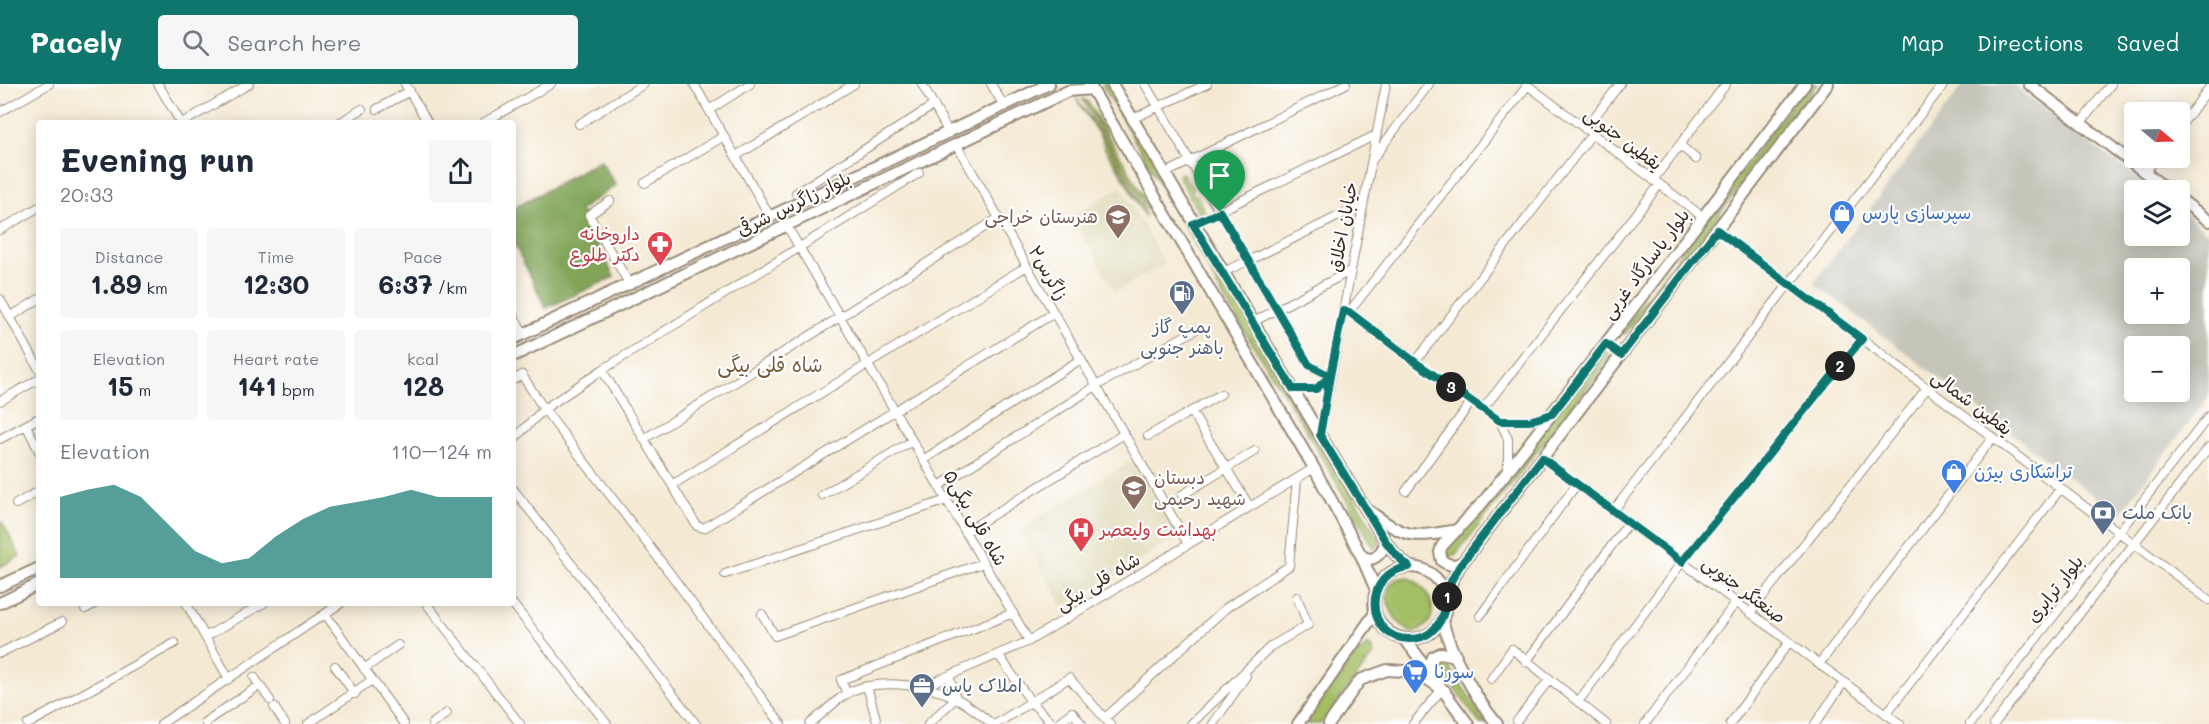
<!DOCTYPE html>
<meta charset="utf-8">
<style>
:root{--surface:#fff;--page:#f6f6f7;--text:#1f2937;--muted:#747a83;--accent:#0f766e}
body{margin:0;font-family:Mali,"Playpen Sans Arabic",sans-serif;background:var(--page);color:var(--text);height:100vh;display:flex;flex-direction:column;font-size:22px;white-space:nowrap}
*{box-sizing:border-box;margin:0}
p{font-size:20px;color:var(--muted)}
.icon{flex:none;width:33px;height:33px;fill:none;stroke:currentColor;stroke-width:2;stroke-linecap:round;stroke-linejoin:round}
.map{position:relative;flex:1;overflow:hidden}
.side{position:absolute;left:36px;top:36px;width:480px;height:486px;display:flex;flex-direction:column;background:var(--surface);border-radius:6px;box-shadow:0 3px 15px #0003}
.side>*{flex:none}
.needle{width:39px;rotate:109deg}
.buttons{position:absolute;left:2124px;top:18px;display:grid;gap:12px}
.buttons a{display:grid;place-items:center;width:66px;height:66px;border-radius:6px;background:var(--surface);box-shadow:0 3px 15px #0003;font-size:30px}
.pin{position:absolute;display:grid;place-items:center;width:51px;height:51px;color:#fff;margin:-62px -26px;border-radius:50% 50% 50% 0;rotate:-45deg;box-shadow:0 0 6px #0007}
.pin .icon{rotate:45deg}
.km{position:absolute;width:30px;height:30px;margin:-15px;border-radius:50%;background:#222;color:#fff;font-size:16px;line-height:30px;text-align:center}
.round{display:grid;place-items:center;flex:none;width:63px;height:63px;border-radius:6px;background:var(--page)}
.overview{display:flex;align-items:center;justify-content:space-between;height:102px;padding:0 24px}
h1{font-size:33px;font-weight:700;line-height:45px}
.stats{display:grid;grid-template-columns:repeat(3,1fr);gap:9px;height:102px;padding:6px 24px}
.stats div{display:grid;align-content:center;border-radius:6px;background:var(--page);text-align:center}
.stats b{font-size:26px;font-weight:700}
.stats small{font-size:16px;font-weight:400}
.stats p{font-size:16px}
.chart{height:168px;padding:12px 24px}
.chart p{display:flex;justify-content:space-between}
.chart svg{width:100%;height:108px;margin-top:6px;fill:var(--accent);opacity:.7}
header{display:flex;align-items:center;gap:36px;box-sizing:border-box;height:84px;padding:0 30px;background:var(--accent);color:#fff}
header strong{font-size:28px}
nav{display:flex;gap:33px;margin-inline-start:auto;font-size:21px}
.search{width:420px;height:54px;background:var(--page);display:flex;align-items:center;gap:15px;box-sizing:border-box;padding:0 21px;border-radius:6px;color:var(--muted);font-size:22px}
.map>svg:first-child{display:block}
</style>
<header>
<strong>Pacely</strong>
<div class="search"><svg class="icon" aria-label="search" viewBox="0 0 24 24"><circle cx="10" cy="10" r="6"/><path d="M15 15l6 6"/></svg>Search here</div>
<nav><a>Map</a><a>Directions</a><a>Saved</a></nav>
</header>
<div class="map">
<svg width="2209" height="640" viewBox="0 0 2209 640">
<rect width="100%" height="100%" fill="#fff"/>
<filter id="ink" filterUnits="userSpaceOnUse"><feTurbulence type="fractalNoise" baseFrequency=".0167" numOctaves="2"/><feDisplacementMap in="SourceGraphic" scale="12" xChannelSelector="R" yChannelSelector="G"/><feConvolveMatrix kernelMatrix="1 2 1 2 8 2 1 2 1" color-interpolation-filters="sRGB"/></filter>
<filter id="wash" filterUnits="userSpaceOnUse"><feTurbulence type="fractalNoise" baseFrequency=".008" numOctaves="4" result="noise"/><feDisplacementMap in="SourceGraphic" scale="24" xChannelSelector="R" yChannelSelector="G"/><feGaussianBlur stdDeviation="1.35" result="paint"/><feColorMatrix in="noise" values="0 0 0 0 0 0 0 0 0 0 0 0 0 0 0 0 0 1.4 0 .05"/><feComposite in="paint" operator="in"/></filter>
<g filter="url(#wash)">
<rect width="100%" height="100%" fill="#f4e9d3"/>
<path fill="#e1dcbb" d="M 1121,103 L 1165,180 L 1115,208 L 1072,132 Z
M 1133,376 L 1179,452 L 1063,522 L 1018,446 Z"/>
<path fill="#c5c5b9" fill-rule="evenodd" d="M 1964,0 L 2012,0 L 2152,106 L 2134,106 L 2134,152 L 2180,152 L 2180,127 L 2209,150 L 2209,312 L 2119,431 L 1814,199 ZM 2134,184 L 2180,184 L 2180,230 L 2134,230 ZM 2134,262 L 2180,262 L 2180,308 L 2134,308 Z"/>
<path fill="#a3be64" stroke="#6f7441" stroke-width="1.5" d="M 1102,0 L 1110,0 L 1381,459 L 1374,464 L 1302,339 L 1223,213 L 1208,183 Z
M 1807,0 L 1817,0 L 1681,181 L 1625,250 L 1621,248 Z
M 1076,14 C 1102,48 1122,87 1143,124 L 1145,133 L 1121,89 L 1105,65 L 1101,54 Z
M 1082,14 L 1088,18 L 1155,131 L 1150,130 Z
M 1182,89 L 1192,104 L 1193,111 L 1197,111 L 1205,129 L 1200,132 L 1178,91 Z
M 1605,265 L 1610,272 L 1605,281 L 1456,470 L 1447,474 L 1443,469 L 1446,462 Z
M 2,438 L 20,472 L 0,483 L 0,439 Z
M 1407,493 C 1432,503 1446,538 1413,549 C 1391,540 1371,496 1407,493 Z
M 1370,561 L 1374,570 L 1321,640 L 1306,640 C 1318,623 1352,565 1370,561 Z
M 1438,574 L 1444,575 L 1487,640 L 1480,640 L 1436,578 Z"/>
<path fill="#82a55a" stroke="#5e683c" stroke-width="1.5" d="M 600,76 L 616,101 L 580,126 L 614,193 L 546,224 L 513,157 L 513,125 Z"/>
</g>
<g filter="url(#ink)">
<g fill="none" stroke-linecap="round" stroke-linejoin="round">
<g stroke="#988a78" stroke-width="10">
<path id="minor" d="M 158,0 L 181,39
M 405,0 L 428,39
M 694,0 L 771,134
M 922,0 L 949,49
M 991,0 L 1004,22
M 1145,0 L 1309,281 L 1330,292
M 1526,0 L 1703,133
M 377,25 L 410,7
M 709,26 L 750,0
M 0,28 L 49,0
M 1132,35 L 1207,0
M 182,39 L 249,0
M 339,39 L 362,25
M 483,39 L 551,0
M 579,40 L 644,0
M 2080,40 L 2111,0
M 2180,43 L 2209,4
M 1585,45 L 1620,0
M 956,60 L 1188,460
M 1680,61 L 1696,75
M 736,72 L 854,0
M 1372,76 L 1429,0
M 2145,89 L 2156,74
M 1164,90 L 1346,0
M 1653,96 L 1726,0
M 645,99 L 724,52
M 796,109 L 934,21
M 610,117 L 589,131 L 630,201
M 1193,140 L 1376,51
M 787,142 L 1029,557
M 0,146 L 39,123
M 1717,146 L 2209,516
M 1223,188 L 1248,177 L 1363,120
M 0,215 L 39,285
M 1345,227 L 1349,228 L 1415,278 L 1500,337 L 1508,355 L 1508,387
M 1349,228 L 1528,1
M 513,231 L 524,250
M 10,233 L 39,215
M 1253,238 L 1350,187
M 1415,278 L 1592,50
M 602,286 L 697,442 L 704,444 L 1054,229
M 513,296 L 522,291 L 544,325 L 672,492 L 781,640
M 1293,305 L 1316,305 L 1329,293
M 0,317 L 39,295
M 1483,325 L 1659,101
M 1191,327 L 1250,423
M 1500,337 L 1529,337 L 1551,330
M 26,341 L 39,367
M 1320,351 L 1386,0
M 1148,352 L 1221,310
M 0,355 L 39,334
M 644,355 L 999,134
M 513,356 L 544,325 L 602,286 L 919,89
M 1542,374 L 1900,640
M 923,376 L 1081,275
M 672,401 L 1027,182
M 939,402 L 1096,302 L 1195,246
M 513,405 L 696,640
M 1406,407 L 1472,317
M 822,411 L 912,357
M 1182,411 L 1255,367
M 16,420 L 39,407
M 1613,427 L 1944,0
M 965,448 L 1124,350
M 725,490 L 947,416
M 186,519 L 229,595
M 426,519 L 520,640
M 512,519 L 607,640
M 85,525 L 96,519
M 1750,529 L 1927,304
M 762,530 L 775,552 L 983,479
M 326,531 L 404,640
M 1480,532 L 1577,400
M 205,553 L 264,519
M 0,569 L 62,538
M 998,570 L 1031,618 L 1053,640
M 1526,578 L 1629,438
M 1819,580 L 1993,353
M 335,582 L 355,610
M 364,585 L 398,561
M 254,593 L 270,616
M 1491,595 L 1512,565 L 1606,640
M 867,602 L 876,635
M 920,604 L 1029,557 L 1314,384
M 847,610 L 841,596 L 1013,529
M 1578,618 L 1682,478 L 1862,255
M 274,623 L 285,640
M 1886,630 L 2061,404
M 1105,634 L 1226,524 L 1289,482 L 1297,395
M 1517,637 L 1549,596
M 28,640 L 175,559
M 161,640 L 341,519
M 206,640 L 205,638 L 260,601
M 308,640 L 372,596
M 432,640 L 447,629
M 810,640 C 822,630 834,618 846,610 C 873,594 927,600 954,613 C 968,620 981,631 992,640
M 928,640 L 956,614 L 949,592
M 996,640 L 1069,594 L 1110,640
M 1056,640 L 1072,628 L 1082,640
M 1191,640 L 1271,562 L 1308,541 L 1297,513
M 1213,640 L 1246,592
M 1413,640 L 1442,605
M 1645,640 L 1736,518
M 1730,640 L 1789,558
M 1815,640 L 1844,598
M 1970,640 L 2209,332
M 1994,640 L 2209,363"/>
</g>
<g stroke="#988a78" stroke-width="14">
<path id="major" d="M 1089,0 L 1314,384 L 1360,469 L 1376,506
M 1112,0 L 1320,351 L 1386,458 L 1396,471 L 1409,483
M 2029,0 L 2168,106
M 2180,115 L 2209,137
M 513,255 L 1049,0
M 513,272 L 1068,7 L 1092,5
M 1369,427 C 1407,455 1413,454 1458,446
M 1360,470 C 1372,482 1381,470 1386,458
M 1463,478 C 1455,482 1450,482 1442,477 L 1440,468 L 1442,462 L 1483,418 L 1507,388 L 1805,0
M1374 519a36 36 0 1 1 72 0a36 36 0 1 1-72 0Z
M 0,502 L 39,484
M 1445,517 L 1451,499 L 1459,483 L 1828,0
M 0,519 L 39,500
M 1442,535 C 1450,569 1474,612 1497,640
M 1405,555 L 1468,640
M 1428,586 L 1433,573 L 1441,569 L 1456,572
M 1298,640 L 1375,529
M 1329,640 L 1360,596 L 1387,586 L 1404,587 L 1421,591 L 1445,607"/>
</g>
<use href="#minor" stroke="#fff" stroke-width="8"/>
<use href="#major" stroke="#fff" stroke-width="10"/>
</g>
</g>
<g fill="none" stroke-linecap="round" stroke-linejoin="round" filter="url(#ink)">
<g stroke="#fff" stroke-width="12">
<path id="route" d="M 1220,128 L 1309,281 L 1330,292 L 1320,351 L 1386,458 L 1396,471 L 1409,483 C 1361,488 1365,556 1410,555 C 1420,555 1429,551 1435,544 C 1447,532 1445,515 1450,500 C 1452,494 1456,489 1459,483 L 1542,374 L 1682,478 L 1862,255 L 1717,146 L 1621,271 L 1606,260 L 1552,330 L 1529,337 L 1500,337 L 1415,278 L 1349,228 L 1343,227 L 1330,292 L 1316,305 L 1293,305 L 1193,140 L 1220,128"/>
</g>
<use href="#route" stroke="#0f766e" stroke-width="8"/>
</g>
<defs>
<g id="shop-pin" transform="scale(1.35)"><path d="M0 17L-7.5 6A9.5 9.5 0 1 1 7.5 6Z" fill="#3f7fe0" stroke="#fff"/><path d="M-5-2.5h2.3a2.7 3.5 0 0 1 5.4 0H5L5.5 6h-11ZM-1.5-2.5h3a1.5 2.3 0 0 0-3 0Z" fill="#fff"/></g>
<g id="school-pin" transform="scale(1.35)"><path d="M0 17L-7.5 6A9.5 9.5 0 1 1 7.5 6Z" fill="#8d6e63" stroke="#fff"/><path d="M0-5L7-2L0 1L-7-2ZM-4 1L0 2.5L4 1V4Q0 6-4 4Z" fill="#fff"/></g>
<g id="pharmacy-pin" transform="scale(1.35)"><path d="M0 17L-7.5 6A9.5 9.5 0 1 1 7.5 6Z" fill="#e0444e" stroke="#fff"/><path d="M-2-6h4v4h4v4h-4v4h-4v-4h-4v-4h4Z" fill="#fff"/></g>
<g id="fuel-pin" transform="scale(1.35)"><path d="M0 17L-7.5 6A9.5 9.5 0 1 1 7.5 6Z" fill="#5c6f8a" stroke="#fff"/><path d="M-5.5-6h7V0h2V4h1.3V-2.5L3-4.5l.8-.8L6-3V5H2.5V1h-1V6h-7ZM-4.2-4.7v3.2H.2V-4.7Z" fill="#fff"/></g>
<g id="bank-pin" transform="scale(1.35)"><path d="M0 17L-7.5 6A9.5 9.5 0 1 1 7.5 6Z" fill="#5c6f8a" stroke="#fff"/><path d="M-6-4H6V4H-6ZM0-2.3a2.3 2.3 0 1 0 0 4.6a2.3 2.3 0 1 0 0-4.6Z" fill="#fff"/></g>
<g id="hospital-pin" transform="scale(1.35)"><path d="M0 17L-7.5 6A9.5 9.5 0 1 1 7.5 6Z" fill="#e0444e" stroke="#fff"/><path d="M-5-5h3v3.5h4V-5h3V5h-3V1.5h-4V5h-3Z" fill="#fff"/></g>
<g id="supermarket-pin" transform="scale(1.35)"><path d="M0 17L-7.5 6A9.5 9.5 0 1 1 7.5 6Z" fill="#3f7fe0" stroke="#fff"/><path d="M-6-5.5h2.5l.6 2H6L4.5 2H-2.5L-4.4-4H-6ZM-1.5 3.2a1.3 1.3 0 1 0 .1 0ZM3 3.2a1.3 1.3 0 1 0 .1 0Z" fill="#fff"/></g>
<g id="office-pin" transform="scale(1.35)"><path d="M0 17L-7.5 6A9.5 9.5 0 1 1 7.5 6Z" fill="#5c6f8a" stroke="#fff"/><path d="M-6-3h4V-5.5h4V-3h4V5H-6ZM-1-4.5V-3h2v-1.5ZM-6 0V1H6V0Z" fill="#fff"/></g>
</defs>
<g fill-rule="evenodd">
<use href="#shop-pin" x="1842" y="129"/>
<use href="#school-pin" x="1118" y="133"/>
<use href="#pharmacy-pin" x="660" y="160"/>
<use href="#fuel-pin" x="1182" y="209"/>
<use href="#shop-pin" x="1954" y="388"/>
<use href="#school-pin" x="1134" y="404"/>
<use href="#bank-pin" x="2103" y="429"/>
<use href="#hospital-pin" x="1081" y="446"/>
<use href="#supermarket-pin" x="1415" y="588"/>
<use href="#office-pin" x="922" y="602"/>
</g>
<g text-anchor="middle" stroke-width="4.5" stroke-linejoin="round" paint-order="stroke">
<g font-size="18" fill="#3b2a1e" stroke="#fff">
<text transform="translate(1623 55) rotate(37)" y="6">یقطین جنوبی</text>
<text transform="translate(794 120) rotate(-26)" y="6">بلوار زاگرس شرقی</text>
<text transform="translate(1343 143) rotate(-79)" y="6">خیابان اخلاق</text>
<text transform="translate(1646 180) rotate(-53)" y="6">بلوار پاسارگاد غربی</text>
<text transform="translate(1048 189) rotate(60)" y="6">زاگرس۲</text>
<text transform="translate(1972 319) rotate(37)" y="6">یقطین شمالی</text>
<text transform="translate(975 434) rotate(60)" y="6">شاه قلی بیگی۵</text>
<text transform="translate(1098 498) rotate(-31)" y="6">شاه قلی بیگی</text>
<text transform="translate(2055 505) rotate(-52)" y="6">بلوار ترابری</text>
<text transform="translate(1744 506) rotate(37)" y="6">صنعتگر جنوبی</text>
</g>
<g font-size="18" fill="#366cbe" stroke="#fff" text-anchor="start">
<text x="1862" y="135">سپرسازی پارس</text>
<text x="1974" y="394">تراشکاری بیژن</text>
<text x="1434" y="594">سورنا</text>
</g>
<g font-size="18" fill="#785e54" stroke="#fff" text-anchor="end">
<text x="1098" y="139">هنرستان خراجی</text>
<text x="1154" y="400" text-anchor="start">دبستان<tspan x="1154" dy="21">شهید رحیمی</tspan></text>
</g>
<g font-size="18" fill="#be3a42" stroke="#fff" text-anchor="end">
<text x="640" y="156">داروخانه<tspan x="640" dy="21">دکتر طلوع</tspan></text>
<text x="1100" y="452" text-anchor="start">بهداشت ولیعصر</text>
</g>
<g font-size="18" fill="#4e5e75" stroke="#fff" text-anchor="start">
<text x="1182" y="249" text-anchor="middle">پمپ گاز<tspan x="1182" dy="21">باهنر جنوبی</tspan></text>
<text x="2122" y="435">بانک ملت</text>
<text x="942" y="608">املاک یاس</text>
</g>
<g font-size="20" fill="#7a5a3e" stroke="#fff">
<text x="770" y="288">شاه قلی بیگی</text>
</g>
</g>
</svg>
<div class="buttons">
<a><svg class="needle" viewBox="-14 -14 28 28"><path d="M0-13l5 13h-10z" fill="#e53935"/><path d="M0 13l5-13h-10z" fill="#747a83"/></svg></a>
<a><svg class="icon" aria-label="layers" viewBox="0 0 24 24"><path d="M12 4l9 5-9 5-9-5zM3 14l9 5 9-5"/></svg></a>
<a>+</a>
<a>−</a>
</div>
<div class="pin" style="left:1220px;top:128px;background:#1e9e55"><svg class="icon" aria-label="arrive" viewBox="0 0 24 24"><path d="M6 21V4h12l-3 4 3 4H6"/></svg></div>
<b class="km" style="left:1447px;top:513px">1</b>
<b class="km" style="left:1840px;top:282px">2</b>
<b class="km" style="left:1451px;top:303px">3</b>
<section class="side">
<div class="overview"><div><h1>Evening run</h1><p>20:33</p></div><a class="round"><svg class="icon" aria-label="share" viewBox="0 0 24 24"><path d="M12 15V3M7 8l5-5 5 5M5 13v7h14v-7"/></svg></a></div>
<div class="stats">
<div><p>Distance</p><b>1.89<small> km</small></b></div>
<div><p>Time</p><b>12:30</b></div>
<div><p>Pace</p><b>6:37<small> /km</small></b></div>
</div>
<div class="stats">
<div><p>Elevation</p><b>15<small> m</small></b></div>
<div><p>Heart rate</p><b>141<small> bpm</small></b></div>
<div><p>kcal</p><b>128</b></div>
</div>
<div class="chart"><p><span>Elevation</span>110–124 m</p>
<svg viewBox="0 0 160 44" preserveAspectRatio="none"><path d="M0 44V11L10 8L20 6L30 11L40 22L50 33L60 38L70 36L80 27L90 20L100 15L110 13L120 11L130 8L140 11L150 11L160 11V44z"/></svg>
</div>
</section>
</div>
